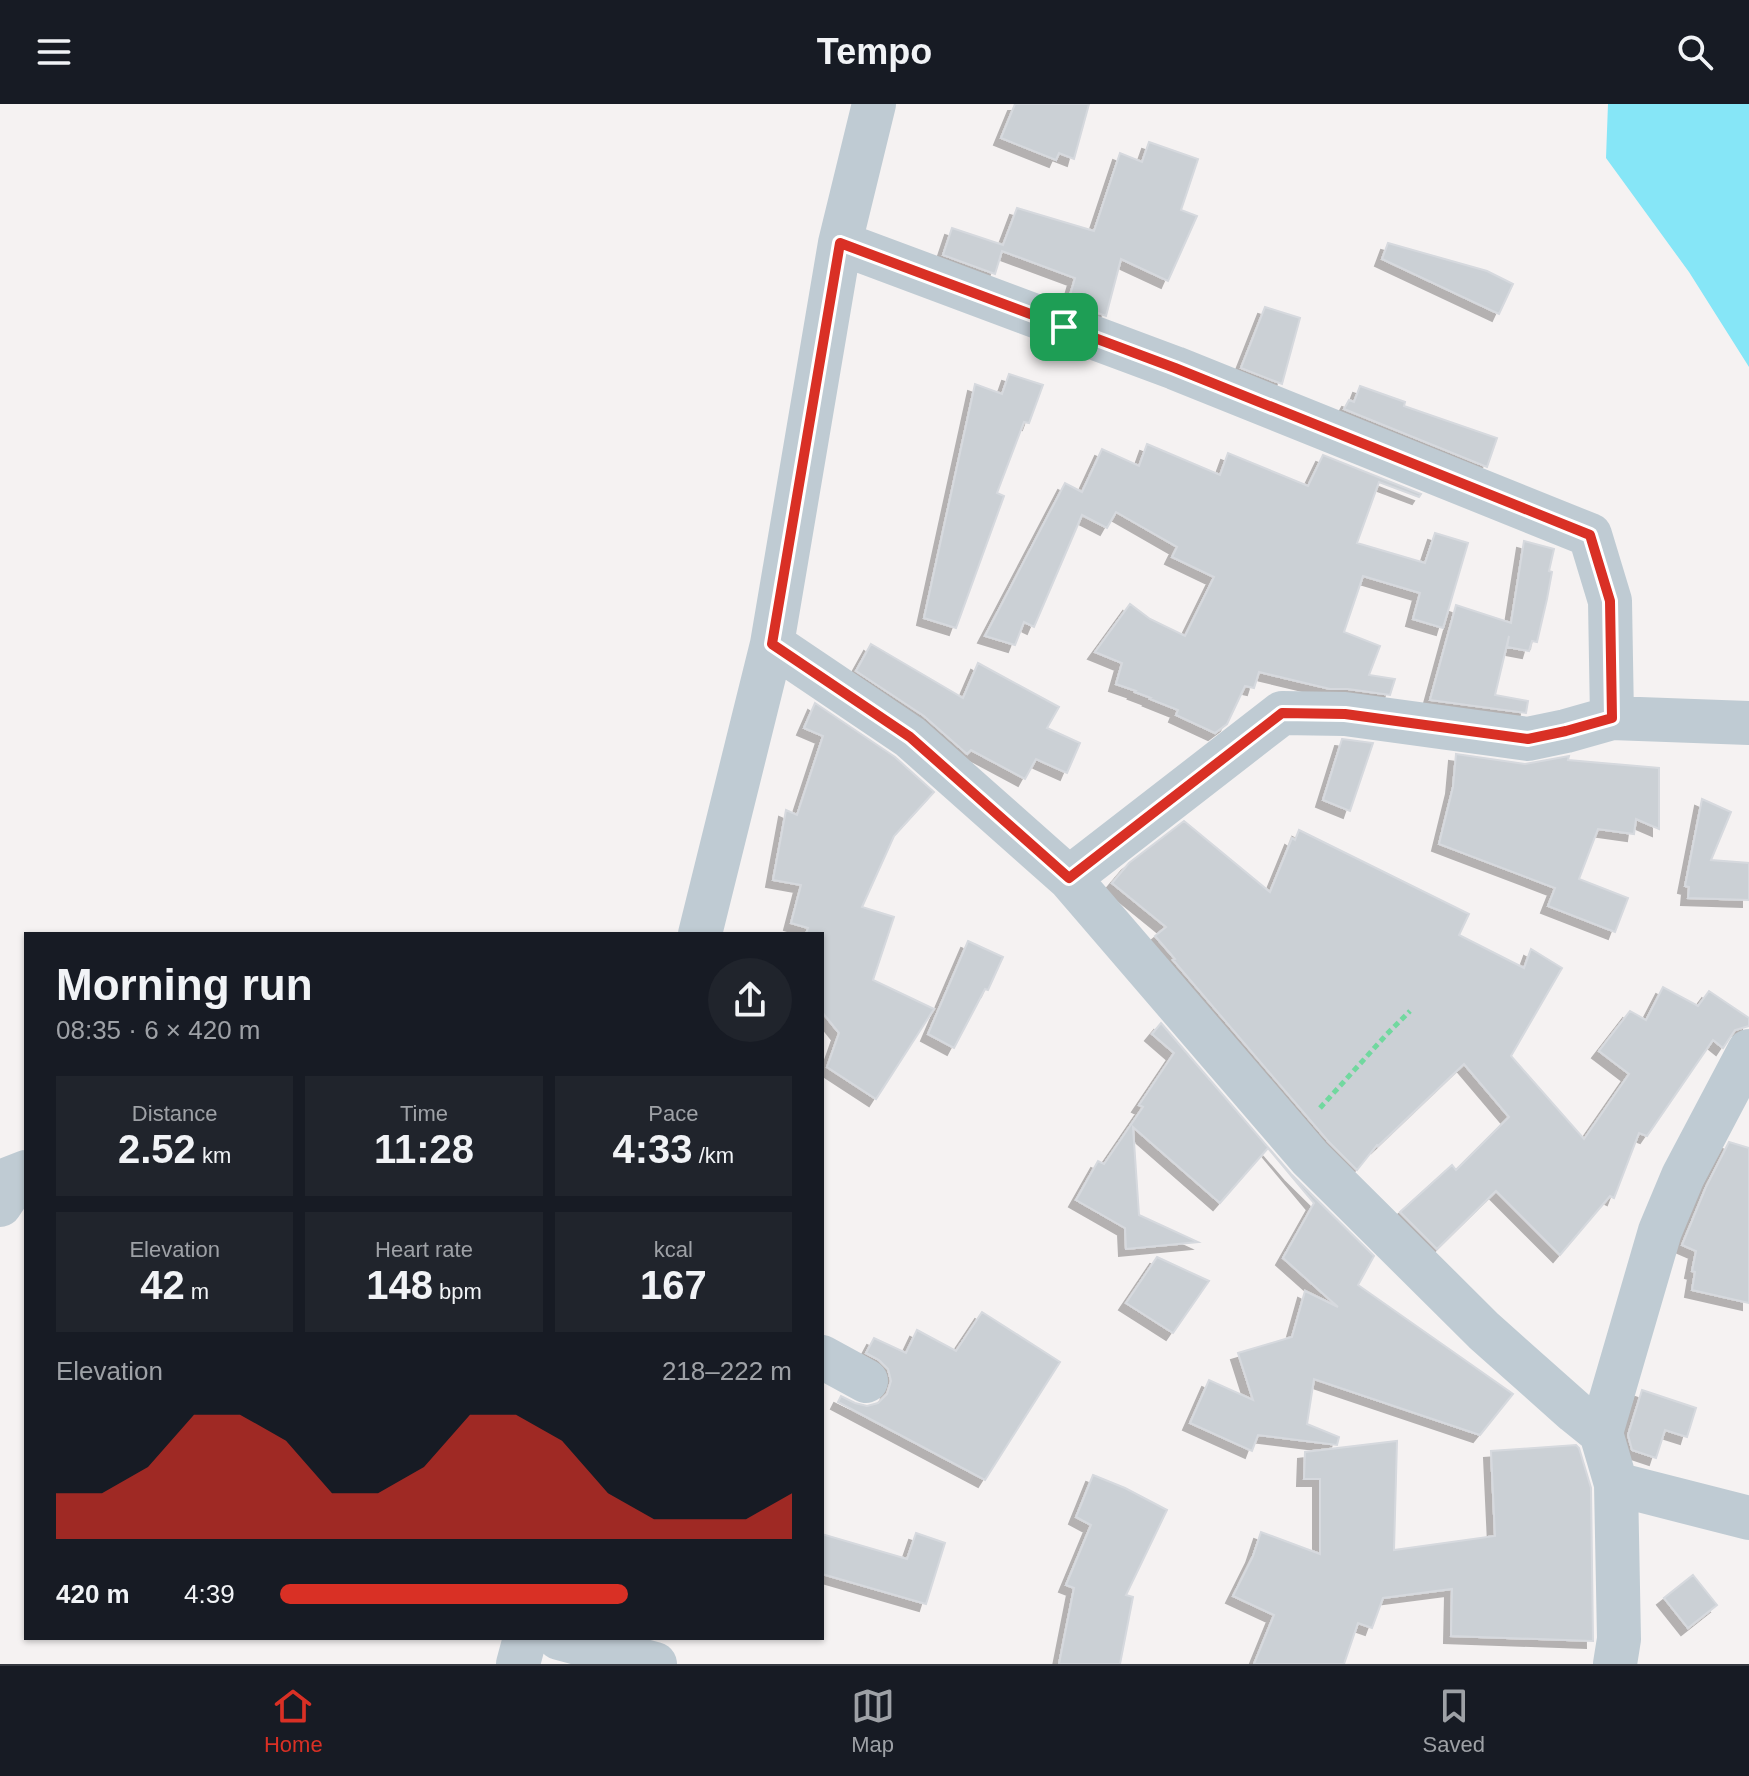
<!DOCTYPE html>
<meta charset="utf-8">
<style>
:root{--surface:#171b24;--page:#20242c;--text:#f1f3f6;--muted:#9ea1a6;--line:#363941;--accent:#d93025}
body{margin:0;font-family:Arial,sans-serif;background:var(--page);color:var(--text);height:100vh;display:flex;flex-direction:column;font-size:30px;white-space:nowrap}
*{box-sizing:border-box;margin:0}
p{font-size:26px;color:var(--muted)}
.icon{flex:none;width:44px;height:44px;fill:none;stroke:currentColor;stroke-width:2;stroke-linecap:round;stroke-linejoin:round}
.map{position:relative;flex:1;overflow:hidden}
.drawer{position:absolute;left:24px;top:828px;width:800px;height:708px;display:flex;flex-direction:column;background:var(--surface);border-radius:0px;box-shadow:0 2px 6px #0004}
.drawer>*{flex:none}
.pin{position:absolute;display:grid;place-items:center;width:68px;height:68px;color:#fff;margin:-34px;border-radius:16px;box-shadow:0 4px 12px #0006}
.round{display:grid;place-items:center;flex:none;width:84px;height:84px;border-radius:42px;background:var(--page)}
.summary{display:flex;align-items:center;justify-content:space-between;height:136px;padding:0 32px}
h1{font-size:44px;font-weight:800;line-height:60px}
.metrics{display:grid;grid-template-columns:repeat(3,1fr);gap:12px;height:136px;padding:8px 32px}
.metrics div{display:grid;align-content:center;border-radius:0px;background:var(--page);text-align:center}
.metrics b{font-size:40px;font-weight:800}
.metrics small{font-size:22px;font-weight:400}
.metrics p{font-size:22px}
.chart{height:224px;padding:16px 32px}
.chart p{display:flex;justify-content:space-between}
.chart svg{width:100%;height:144px;margin-top:8px;fill:var(--accent);opacity:.7}
ul{padding:0 32px;list-style:none;font-size:26px}
li{display:grid;grid-template-columns:128px 96px 1fr;align-items:center;height:60px}
li i{height:20px;border-radius:10px;background:var(--accent)}
header{display:flex;justify-content:space-between;align-items:center;height:104px;padding:0 32px;background:var(--surface);font-size:36px;font-weight:800}
.tab-bar{display:flex;justify-content:space-around;align-items:center;height:112px;border-top:2px solid var(--line);background:var(--surface);font-size:22px;color:var(--muted)}
.tab-bar a{display:grid;justify-items:center;gap:4px}
.tab-bar .selected{color:var(--accent)}
.map>svg:first-child{display:block}
</style>
<header><svg class="icon" aria-label="menu" viewBox="0 0 24 24"><path d="M4 6h16M4 12h16M4 18h16"/></svg>Tempo<svg class="icon" aria-label="search" viewBox="0 0 24 24"><circle cx="10" cy="10" r="6"/><path d="M15 15l6 6"/></svg></header>
<div class="map">
<svg width="1749" height="1560" viewBox="0 0 1749 1560">
<defs>
<filter id="shadow"><feDropShadow dx="-7" dy="7" stdDeviation="0" flood-color="#0004"/></filter>
</defs>
<rect width="100%" height="100%" fill="#f5f2f2"/>
<path fill="#86e6f7" d="M 1608,0 L 1749,0 L 1749,263 L 1689,168 L 1606,54 Z"/>
<path fill="#cbd0d5" stroke="#d6d9de" stroke-width="2" filter="url(#shadow)" d="M 1015,0 L 1089,0 L 1074,55 L 1059,49 L 1056,56 L 1001,34 Z
M 1149,38 L 1198,55 L 1181,106 L 1197,112 L 1168,177 L 1121,155 L 1106,212 L 1068,198 L 1075,174 L 1002,147 L 995,170 L 943,151 L 952,124 L 1003,141 L 1017,104 L 1094,127 L 1120,49 L 1142,58 Z
M 1388,139 L 1487,167 L 1513,180 L 1499,210 L 1382,155 Z
M 1265,203 L 1300,214 L 1282,280 L 1241,264 Z
M 1009,270 L 1043,281 L 1029,319 L 1024,318 L 997,389 L 1004,392 L 956,524 L 924,514 L 975,280 L 1002,290 Z
M 1360,282 L 1405,298 L 1404,302 L 1497,334 L 1487,363 L 1344,305 L 1349,296 L 1354,298 Z
M 1147,340 L 1220,371 L 1228,349 L 1308,382 L 1323,351 L 1421,390 L 1419,393 L 1379,378 L 1357,439 L 1425,459 L 1435,429 L 1468,439 L 1443,524 L 1413,515 L 1420,489 L 1363,472 L 1344,528 L 1380,542 L 1369,571 L 1395,575 L 1390,591 L 1348,585 L 1330,585 L 1259,568 L 1254,584 L 1245,582 L 1227,620 L 1215,629 L 1176,611 L 1178,606 L 1150,595 L 1151,594 L 1135,588 L 1136,587 L 1116,580 L 1122,559 L 1095,548 L 1130,500 L 1150,515 L 1185,532 L 1214,473 L 1172,453 L 1177,443 L 1116,408 L 1107,424 L 1082,411 L 1034,523 L 1024,518 L 1015,541 L 985,532 L 1065,379 L 1082,388 L 1102,345 L 1139,362 Z
M 1524,437 L 1554,445 L 1549,467 L 1552,468 L 1547,495 L 1537,538 L 1532,537 L 1529,547 L 1507,543 L 1509,532 L 1495,591 L 1528,597 L 1526,609 L 1430,596 L 1456,501 L 1511,519 Z
M 871,540 L 963,594 L 978,559 L 1059,603 L 1047,624 L 1080,639 L 1067,669 L 1036,655 L 1025,675 L 971,646 L 967,650 L 924,612 L 856,567 Z
M 815,599 L 895,653 L 934,688 L 894,732 L 862,803 L 894,813 L 873,876 L 934,905 L 876,995 L 827,963 L 839,929 L 822,908 L 822,830 L 806,830 L 808,824 L 791,819 L 801,781 L 773,776 L 786,706 L 797,711 L 823,632 L 804,624 Z
M 1342,635 L 1373,639 L 1350,707 L 1323,696 Z
M 1456,650 L 1525,660 L 1569,652 L 1568,656 L 1659,664 L 1659,725 L 1636,715 L 1634,730 L 1598,725 L 1579,775 L 1628,794 L 1615,828 L 1548,802 L 1555,784 L 1439,740 L 1453,683 Z
M 1702,695 L 1731,708 L 1711,756 L 1749,759 L 1749,796 L 1688,794 L 1689,783 L 1685,782 Z
M 1184,717 L 1270,788 L 1292,734 L 1295,736 L 1299,726 L 1469,810 L 1459,831 L 1524,864 L 1531,845 L 1562,864 L 1511,952 L 1584,1035 L 1629,970 L 1599,947 L 1630,907 L 1646,916 L 1663,883 L 1698,902 L 1709,887 L 1749,914 L 1749,922 L 1735,926 L 1723,944 L 1713,936 L 1647,1032 L 1639,1029 L 1614,1094 L 1610,1092 L 1560,1151 L 1496,1087 L 1437,1145 L 1400,1108 L 1452,1061 L 1456,1066 L 1509,1013 L 1464,960 L 1378,1042 L 1377,1041 L 1357,1066 L 1328,1037 L 1173,856 L 1175,855 L 1155,832 L 1166,823 L 1112,779 L 1129,759 Z
M 968,837 L 1003,853 L 988,886 L 985,885 L 954,944 L 928,930 Z
M 1161,919 L 1291,1070 L 1374,1152 L 1358,1181 L 1513,1290 L 1480,1331 L 1314,1275 L 1307,1320 L 1339,1333 L 1337,1341 L 1258,1331 L 1252,1347 L 1190,1319 L 1209,1276 L 1253,1296 L 1238,1249 L 1292,1233 L 1305,1187 L 1338,1203 L 1283,1154 L 1314,1099 L 1268,1044 L 1220,1099 L 1133,1023 L 1139,1111 L 1198,1138 L 1126,1145 L 1125,1124 L 1076,1096 L 1098,1057 L 1104,1060 L 1143,1003 L 1139,1001 L 1174,949 L 1152,930 Z
M 1729,1038 L 1749,1044 L 1749,1199 L 1692,1186 L 1695,1168 L 1692,1167 L 1696,1147 L 1682,1141 L 1706,1083 Z
M 1157,1153 L 1209,1177 L 1173,1229 L 1126,1199 Z
M 982,1208 L 1060,1258 L 985,1376 L 838,1298 L 841,1292 L 855,1299 L 867,1302 L 878,1299 L 887,1290 L 891,1277 L 888,1265 L 879,1256 L 866,1249 L 874,1234 L 906,1249 L 917,1226 L 956,1247 Z
M 1642,1286 L 1696,1304 L 1687,1333 L 1665,1326 L 1656,1354 L 1632,1346 L 1628,1331 Z
M 1397,1337 L 1394,1446 L 1495,1432 L 1491,1347 L 1576,1341 L 1579,1344 L 1591,1384 L 1593,1537 L 1451,1532 L 1452,1485 L 1383,1494 L 1372,1524 L 1358,1519 L 1344,1560 L 1254,1560 L 1274,1511 L 1233,1492 L 1253,1452 L 1261,1428 L 1320,1450 L 1320,1375 L 1304,1375 L 1305,1348 Z
M 1093,1371 L 1125,1384 L 1167,1406 L 1126,1491 L 1133,1493 L 1120,1560 L 1059,1560 L 1074,1484 L 1066,1481 L 1091,1421 L 1076,1413 Z
M 916,1429 L 945,1439 L 926,1500 L 822,1470 L 822,1430 L 907,1455 Z
M 1693,1471 L 1717,1501 L 1688,1524 L 1664,1494 Z"/>
<g fill="none" stroke-linecap="round" stroke-linejoin="round">
<path stroke="#71d89f" stroke-width="5" stroke-dasharray="6 4" stroke-linecap="butt" d="M 1320,1004 L 1387,930 L 1410,907"/>
<path stroke="#bfcbd3" stroke-width="44" d="M 840,139 L 1175,264 L 1590,431 L 1610,497 L 1612,614
M 772,540 L 910,633 L 1069,774 L 1310,1054 L 1484,1227 L 1575,1308 L 1601,1329
M 1069,774 L 1282,609 L 1345,610 L 1528,635 L 1566,627 L 1612,614 L 1749,619
M 700,830 L 772,540 L 840,139 L 874,0
M 0,1101 L 6,1092 L 8,1075 L 26,1068
M 822,1253 L 866,1277
M 1616,1380 L 1749,1414
M 559,1534 L 655,1560
M 518,1560 L 525,1534
M 1615,1560 L 1619,1535 L 1616,1380 L 1601,1329 L 1660,1127 L 1683,1072 L 1749,947"/>
</g>
<g fill="none" stroke-linecap="round" stroke-linejoin="round">
<g stroke="#fff" stroke-width="16">
<path id="route" d="M 840,139 L 1175,264 L 1590,431 L 1610,497 L 1612,614 L 1566,627 L 1528,635 L 1345,610 L 1282,609 L 1069,774 L 910,633 L 772,540 Z"/>
</g>
<use href="#route" stroke="#d93025" stroke-width="10"/>
</g>
</svg>
<div class="pin" style="left:1064px;top:223px;background:#1e9e55"><svg class="icon" aria-label="arrive" viewBox="0 0 24 24"><path d="M6 21V4h12l-3 4 3 4H6"/></svg></div>
<section class="drawer">
<div class="summary"><div><h1>Morning run</h1><p>08:35 · 6 × 420 m</p></div><a class="round"><svg class="icon" aria-label="share" viewBox="0 0 24 24"><path d="M12 15V3M7 8l5-5 5 5M5 13v7h14v-7"/></svg></a></div>
<div class="metrics">
<div><p>Distance</p><b>2.52<small> km</small></b></div>
<div><p>Time</p><b>11:28</b></div>
<div><p>Pace</p><b>4:33<small> /km</small></b></div>
</div>
<div class="metrics">
<div><p>Elevation</p><b>42<small> m</small></b></div>
<div><p>Heart rate</p><b>148<small> bpm</small></b></div>
<div><p>kcal</p><b>167</b></div>
</div>
<div class="chart"><p><span>Elevation</span>218–222 m</p>
<svg viewBox="0 0 160 44" preserveAspectRatio="none"><path d="M0 44V30L10 30L20 22L30 6L40 6L50 14L60 30L70 30L80 22L90 6L100 6L110 14L120 30L130 38L140 38L150 38L160 30V44z"/></svg>
</div>
<ul>
<li><b>420 m</b>4:39<i style="width:68%"></i></li>
</ul>
</section>
</div>
<nav class="tab-bar">
<a class="selected"><svg class="icon" aria-label="home" viewBox="0 0 24 24"><path d="M3 11l9-7 9 7M6 9v11h12V9"/></svg>Home</a>
<a><svg class="icon" aria-label="map" viewBox="0 0 24 24"><path d="M3 6l6-2 6 2 6-2v14l-6 2-6-2-6 2zM9 4v14M15 6v14"/></svg>Map</a>
<a><svg class="icon" aria-label="saved" viewBox="0 0 24 24"><path d="M7 4h10v16l-5-4-5 4z"/></svg>Saved</a>
</nav>
